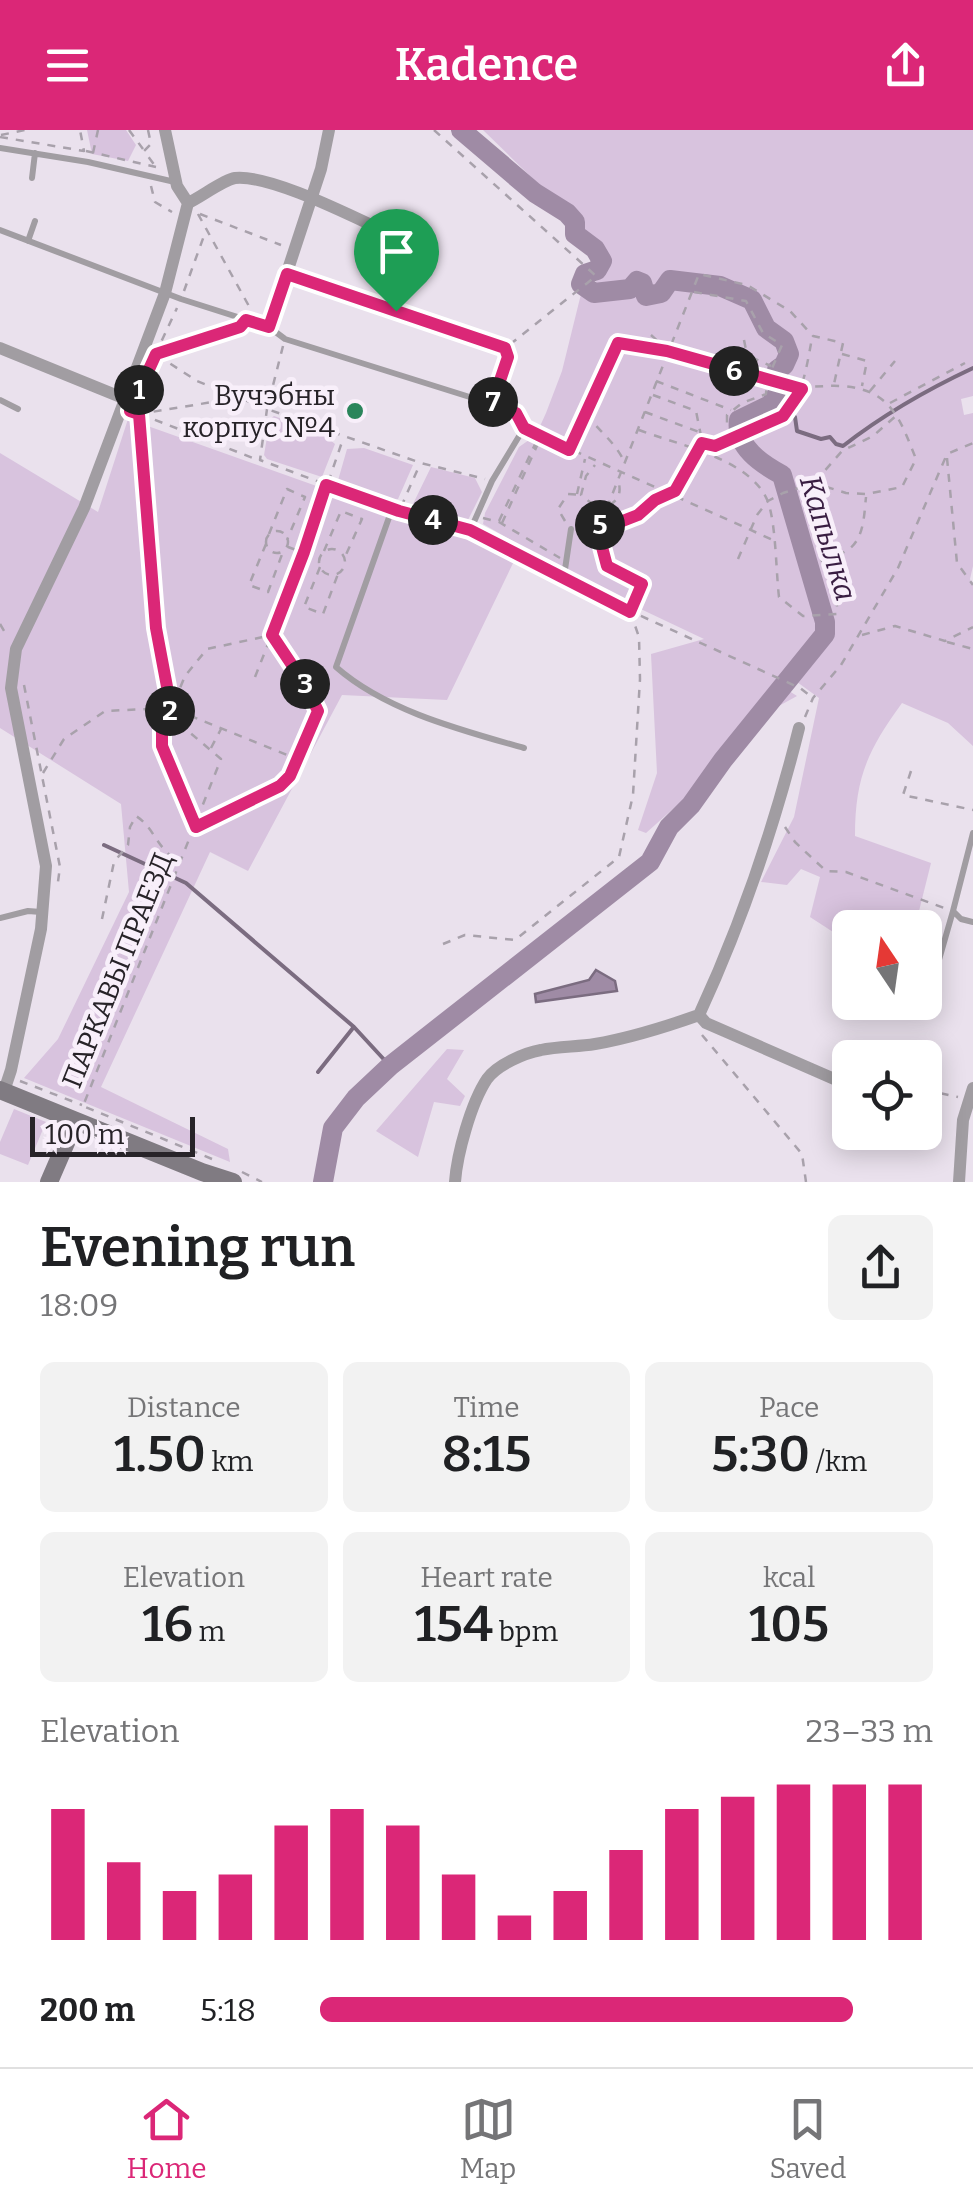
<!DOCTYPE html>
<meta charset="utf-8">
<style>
:root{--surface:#fff;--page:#f2f2f2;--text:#202124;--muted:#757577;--line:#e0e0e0;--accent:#db2777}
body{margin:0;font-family:Bitter,serif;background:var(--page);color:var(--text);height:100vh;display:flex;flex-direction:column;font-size:38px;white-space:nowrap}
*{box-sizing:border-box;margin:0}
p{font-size:32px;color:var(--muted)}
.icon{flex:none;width:55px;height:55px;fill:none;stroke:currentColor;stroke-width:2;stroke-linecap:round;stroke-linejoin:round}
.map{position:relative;height:1052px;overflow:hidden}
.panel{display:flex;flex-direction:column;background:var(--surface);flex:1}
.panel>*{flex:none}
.needle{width:65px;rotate:347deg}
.controls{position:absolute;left:832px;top:780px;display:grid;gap:20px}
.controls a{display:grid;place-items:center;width:110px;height:110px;border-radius:15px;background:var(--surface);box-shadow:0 5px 25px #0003;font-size:50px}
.scale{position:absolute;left:30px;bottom:25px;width:165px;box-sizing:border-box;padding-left:10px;border:5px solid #272328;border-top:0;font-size:28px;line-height:35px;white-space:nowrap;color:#272328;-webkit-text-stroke:8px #f8effa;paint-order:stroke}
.pin{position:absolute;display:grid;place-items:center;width:85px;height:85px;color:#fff;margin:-102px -42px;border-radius:50% 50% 50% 0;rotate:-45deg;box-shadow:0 0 10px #0007}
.pin .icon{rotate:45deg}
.km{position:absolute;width:50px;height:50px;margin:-25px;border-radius:50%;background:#222;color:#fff;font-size:28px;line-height:50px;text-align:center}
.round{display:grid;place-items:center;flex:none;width:105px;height:105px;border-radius:15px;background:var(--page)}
.head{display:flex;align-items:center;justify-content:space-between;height:170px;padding:0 40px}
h1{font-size:55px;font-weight:600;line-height:75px}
.stats{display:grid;grid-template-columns:repeat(3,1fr);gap:15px;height:170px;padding:10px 40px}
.stats div{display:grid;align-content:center;border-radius:15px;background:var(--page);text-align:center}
.stats b{font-size:50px;font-weight:600}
.stats small{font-size:28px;font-weight:400}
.stats p{font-size:28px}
.chart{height:280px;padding:20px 40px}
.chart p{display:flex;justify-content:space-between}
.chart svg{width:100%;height:180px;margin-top:10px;stroke:var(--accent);stroke-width:6}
ul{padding:0 40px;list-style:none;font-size:32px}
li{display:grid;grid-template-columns:160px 120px 1fr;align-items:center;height:75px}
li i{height:25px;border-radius:12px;background:var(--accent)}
header{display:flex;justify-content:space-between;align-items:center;height:130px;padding:0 40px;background:var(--accent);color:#fff;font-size:45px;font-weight:600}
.dock{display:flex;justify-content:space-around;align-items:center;height:140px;border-top:2px solid var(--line);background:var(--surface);font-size:28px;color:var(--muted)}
.dock a{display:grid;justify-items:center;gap:5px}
.dock .active{color:var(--accent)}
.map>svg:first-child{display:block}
</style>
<header><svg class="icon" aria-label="menu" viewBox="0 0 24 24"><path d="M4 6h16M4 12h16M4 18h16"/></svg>Kadence<svg class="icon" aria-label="share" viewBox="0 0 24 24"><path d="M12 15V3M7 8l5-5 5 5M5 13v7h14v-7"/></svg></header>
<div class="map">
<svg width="973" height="1052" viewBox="0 0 973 1052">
<rect width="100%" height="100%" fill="#eae1ed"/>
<path fill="#d8c3de" d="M 87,0 L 126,0 L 136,15 L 128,31 L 92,24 Z
M 483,0 L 973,0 L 973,266 L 961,269 L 964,285 L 973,283 L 973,436 L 970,449 L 973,456 L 973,616 L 948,593 L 902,573 C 868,620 855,647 855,706 L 931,733 L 915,797 L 850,798 L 850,813 L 810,787 L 820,747 L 801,739 L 787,755 L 761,752 L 794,687 L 819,568 L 786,544 L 778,554 L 797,566 L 748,593 L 683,670 L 646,703 L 638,700 L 657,643 L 651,524 L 704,509 L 590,455 L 483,394 L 485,383 L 519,317 L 536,305 L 546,283 L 562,241 L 581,164 L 599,149 L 604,118 Z
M 274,286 L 323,304 L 335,314 L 322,347 L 267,329 L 264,325 L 270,289 Z
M 128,289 L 516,427 L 447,570 L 342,565 L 248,741 L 210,722 L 101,957 L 228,1019 L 230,1032 L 24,948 L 58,909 L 129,762 L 121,674 L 0,598 L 0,323 L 98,382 Z
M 364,318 L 413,335 L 398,369 L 389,372 L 337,354 L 347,319 Z
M 431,337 L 475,348 L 482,362 L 466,394 C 449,394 423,388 413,374 Z
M 447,919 L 464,920 L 447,949 L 465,966 L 460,976 L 434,972 L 418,1027 L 376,1001 Z
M 14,979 L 46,992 L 28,1035 L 0,1024 L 0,1012 Z"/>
<path fill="#9f8ba5" stroke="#7b6c80" stroke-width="2.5" d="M 596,840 L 615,851 L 617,861 L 536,872 L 535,864 L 589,850 Z"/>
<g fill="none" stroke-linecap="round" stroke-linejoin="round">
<path stroke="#7b6c80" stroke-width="4" d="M 774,269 L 795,287 L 797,301 L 821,309 L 830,307 L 836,314 L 843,316 C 884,284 926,260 973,238
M 104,715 L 186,753 L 354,897 L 390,936
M 318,942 L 353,898"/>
<path stroke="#9f8ba5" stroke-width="20" d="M 323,1052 L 333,998 L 356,968 L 390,936 L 650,732 L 669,697 L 691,675 L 723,630 L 825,504 L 825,492 L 782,345 C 762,334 735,317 739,290 L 770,275 L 778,263 L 777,240 L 784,235 L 789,224 L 784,211 L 766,198 L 752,170 L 720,156 L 670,150 L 661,163 L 646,166 L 642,153 L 637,151 L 630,159 L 594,163 L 581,154 L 585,144 L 597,140 L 602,131 L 595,119 L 575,104 L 575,92 L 567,83 L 535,63 L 461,0"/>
<path stroke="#a8a1ab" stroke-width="2.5" stroke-dasharray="8 8" stroke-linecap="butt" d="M 129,0 L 143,19
M 148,0 L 151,14 L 144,21 L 156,37 L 154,40
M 434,0 L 596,146 L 513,212
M 1,5 L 25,0
M 0,7 L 84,21 L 80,0
M 86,21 L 156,37
M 93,23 L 98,0
M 151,56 L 155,72 L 172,82
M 198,84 L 250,178 L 248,183
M 200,84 L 281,115
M 184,161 L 205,103
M 694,162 L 746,171 L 763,203 L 782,215 L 767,250 L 766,264 L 742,273 L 727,285 L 727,307
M 651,205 L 672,224 L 785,256 C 804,259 821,255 841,256 C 891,259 900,289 916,329 L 902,357 L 867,364 L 846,363 L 814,353 L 783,363 L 768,371 L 757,385 L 738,429
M 744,210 L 751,245
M 283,216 L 267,279 L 260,330 L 382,375
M 156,224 L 239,198
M 842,224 L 867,231 L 862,256
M 155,225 L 177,178
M 157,225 L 197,251 L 267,279 L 421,333 L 485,349
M 751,227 L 771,236
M 656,251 L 731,280
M 870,261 L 895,231
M 653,265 L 696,281 L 702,311
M 890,273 L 965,233
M 645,282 L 699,302
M 140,284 L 258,330
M 586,284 C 599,301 614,311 624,331
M 639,300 C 678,315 752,329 768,372 C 776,394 776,442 779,467 L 803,486 L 837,484 L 837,463 L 823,435 L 804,360
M 530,301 L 773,410
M 570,319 L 618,213 L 663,220
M 947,328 L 957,433 L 973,455
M 815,352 L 842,321 L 873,306 L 897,285
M 577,364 L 585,329
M 609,375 C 618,371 621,363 619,354
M 401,377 L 420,334
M 399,381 L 463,399
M 483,388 L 499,392 L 560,428
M 499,391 L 538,308
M 565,391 L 558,379 L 568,364 L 581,365
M 586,392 L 591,373 L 581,365 L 586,346 L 595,335
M 502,393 L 540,309
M 601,393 L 699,144 L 747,155 L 790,181 L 813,206 L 843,213 L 834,254
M 578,396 L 586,394 L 597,397 L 601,393 L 620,392 L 637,385 L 655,369 L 675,361 L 702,313 C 717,317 724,311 738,305 C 799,282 801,269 812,208
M266 412a11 11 0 1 1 22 0a11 11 0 1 1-22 0Z
M 269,404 L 287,359 L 305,367 L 287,410
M 480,405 L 554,441
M 266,414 L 249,455 L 268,462 L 284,419
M 288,417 L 318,428
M319 432a13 13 0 1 1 26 0a13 13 0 1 1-26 0Z
M 324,421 L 341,381 L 362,389 L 344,429
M 824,434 C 831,427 837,426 846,421 C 864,411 864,386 866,367
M 320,437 L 304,477 L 323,484 L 338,444
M 570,449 L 630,481 L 800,558 L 813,568
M 0,494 L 7,506
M 272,505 L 315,573 C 321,593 294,641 280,656 L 197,697 L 162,616 L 162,601 L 185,546 L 207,519 Z
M 862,505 L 895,496 L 945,511 L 973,497
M 947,512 L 973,519
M 255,547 L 304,423 L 343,309
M 24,555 L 60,737 L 57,759
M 805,587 L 813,568 L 841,535 L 898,438 L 947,324 L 973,313
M 211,618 L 221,599
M 911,641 L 903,665 L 973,680
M 43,643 L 64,609 L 105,581 L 171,578 L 297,629
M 785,697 L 795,712 L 826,741 L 846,742 L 947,779
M 102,789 L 114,732 L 128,715 L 130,697 L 136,686 C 155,698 156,719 180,732
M 443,814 L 465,805 L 515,810 L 619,727 L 633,665 L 640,549 L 639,507 L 630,481 L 642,454 L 607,436 L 597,397
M 702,905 L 802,1024 L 806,1052
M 20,951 L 82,975
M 925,960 L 958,967
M 212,1029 L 83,976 L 221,629 L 181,595 L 171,578 L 156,498 L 139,284 L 243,267
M 242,1042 L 262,1052"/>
<path stroke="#a19da2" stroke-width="6" d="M 0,18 L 88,32 L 175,52
M 32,48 L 35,23
M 0,100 L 181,169 L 269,197 L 285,209 L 492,274 L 508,227 L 505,218 L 287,144
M 28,111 L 35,91
M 0,270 L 18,279
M 392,379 L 336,537 C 386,581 461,600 524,618
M 470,401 L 492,351 L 524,298 L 516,283 L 492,274
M 564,446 L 571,399
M 973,703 L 953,781 L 961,789 L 973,792
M 0,788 L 28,781 L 41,782
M 926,875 L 953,781"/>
<path stroke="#a19da2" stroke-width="12" d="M 188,73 C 201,67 223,50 235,48 C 272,44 359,90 395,106
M 269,197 L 321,39 L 329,0
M 0,218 L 123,268
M 699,885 L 706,893 L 848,955
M 4,961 L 11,940 L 41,799 L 46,736 L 11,558 L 16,519 L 84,378 L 165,163 L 188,73 L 177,56 L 165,0
M 455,1052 C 457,1024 471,973 487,949 C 497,935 524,923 541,920 C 558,916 577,917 595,914 C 630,908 665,897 699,885 C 742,792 774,698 799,598
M 959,1052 L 963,990 L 973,958"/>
<path stroke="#807b82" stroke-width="18" d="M 0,960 L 202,1042 L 233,1052
M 49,1052 L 75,992"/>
</g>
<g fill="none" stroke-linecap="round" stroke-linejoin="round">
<g stroke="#fff" stroke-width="20">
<path id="route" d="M 287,144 L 505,218 L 508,227 L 492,274 L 516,283 L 524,298 L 569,320 L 618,213 L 667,221 L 802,259 L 783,286 L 715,316 L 702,313 L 675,361 L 655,370 L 638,385 L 620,392 L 601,393 L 597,398 L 607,436 L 642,454 L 630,482 L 470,400 L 399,381 L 326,355 L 304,422 L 272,505 L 306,556 L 318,581 L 290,646 L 280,656 L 196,697 L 162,616 L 162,601 L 171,578 L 156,498 L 139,284 L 130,281 L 156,224 L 240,197 L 246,190 L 269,197 Z"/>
</g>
<use href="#route" stroke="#db2777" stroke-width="12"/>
</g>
<circle fill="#2a855b" stroke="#f8effa" stroke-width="4" cx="355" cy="281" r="10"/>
<g text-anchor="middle" stroke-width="9" stroke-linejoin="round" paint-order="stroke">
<g font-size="28" fill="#272328" stroke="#f8effa" text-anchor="end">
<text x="335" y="275">Вучэбны<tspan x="335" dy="32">корпус №4</tspan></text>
</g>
<g font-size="28" fill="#272328" stroke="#f8effa">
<text transform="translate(117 840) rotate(-68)" y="10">ПАРКАВЫ ПРАЕЗД</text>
</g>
<g font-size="30" font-style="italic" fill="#391d42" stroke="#f8effa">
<text transform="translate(828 408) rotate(73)" y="10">Капылка</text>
</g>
</g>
</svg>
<div class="controls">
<a><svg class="needle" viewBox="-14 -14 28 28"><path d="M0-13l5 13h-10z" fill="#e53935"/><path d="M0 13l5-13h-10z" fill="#757577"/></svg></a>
<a><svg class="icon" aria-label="locate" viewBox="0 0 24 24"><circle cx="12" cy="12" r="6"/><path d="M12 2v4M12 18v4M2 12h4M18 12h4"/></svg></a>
</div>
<div class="scale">100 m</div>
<div class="pin" style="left:396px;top:181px;background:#1e9e55"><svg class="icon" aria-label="arrive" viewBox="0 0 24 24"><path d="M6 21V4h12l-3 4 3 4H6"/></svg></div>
<b class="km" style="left:139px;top:260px">1</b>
<b class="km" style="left:170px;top:581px">2</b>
<b class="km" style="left:305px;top:554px">3</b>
<b class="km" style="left:433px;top:390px">4</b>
<b class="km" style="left:600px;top:395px">5</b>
<b class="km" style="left:734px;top:241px">6</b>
<b class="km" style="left:493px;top:272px">7</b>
</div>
<section class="panel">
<div class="head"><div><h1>Evening run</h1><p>18:09</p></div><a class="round"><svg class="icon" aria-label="share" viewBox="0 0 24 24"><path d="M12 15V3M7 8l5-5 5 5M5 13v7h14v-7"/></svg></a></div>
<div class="stats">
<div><p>Distance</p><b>1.50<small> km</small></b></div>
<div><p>Time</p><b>8:15</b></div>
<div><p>Pace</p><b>5:30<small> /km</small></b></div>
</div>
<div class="stats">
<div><p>Elevation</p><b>16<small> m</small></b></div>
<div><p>Heart rate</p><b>154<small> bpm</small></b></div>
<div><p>kcal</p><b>105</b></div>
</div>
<div class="chart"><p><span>Elevation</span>23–33 m</p>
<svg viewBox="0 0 160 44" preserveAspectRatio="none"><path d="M5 44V12M15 44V25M25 44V32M35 44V28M45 44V16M55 44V12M65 44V16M75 44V28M85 44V38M95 44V32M105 44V22M115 44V12M125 44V9M135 44V6M145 44V6M155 44V6"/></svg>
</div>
<ul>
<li><b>200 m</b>5:18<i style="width:87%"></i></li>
</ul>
</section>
<nav class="dock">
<a class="active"><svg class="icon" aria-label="home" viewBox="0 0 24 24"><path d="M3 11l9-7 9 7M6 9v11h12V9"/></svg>Home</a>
<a><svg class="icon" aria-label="map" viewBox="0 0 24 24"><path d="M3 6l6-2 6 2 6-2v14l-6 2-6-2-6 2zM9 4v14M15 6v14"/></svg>Map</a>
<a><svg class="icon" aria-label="saved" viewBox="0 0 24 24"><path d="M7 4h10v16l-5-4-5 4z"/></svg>Saved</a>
</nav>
